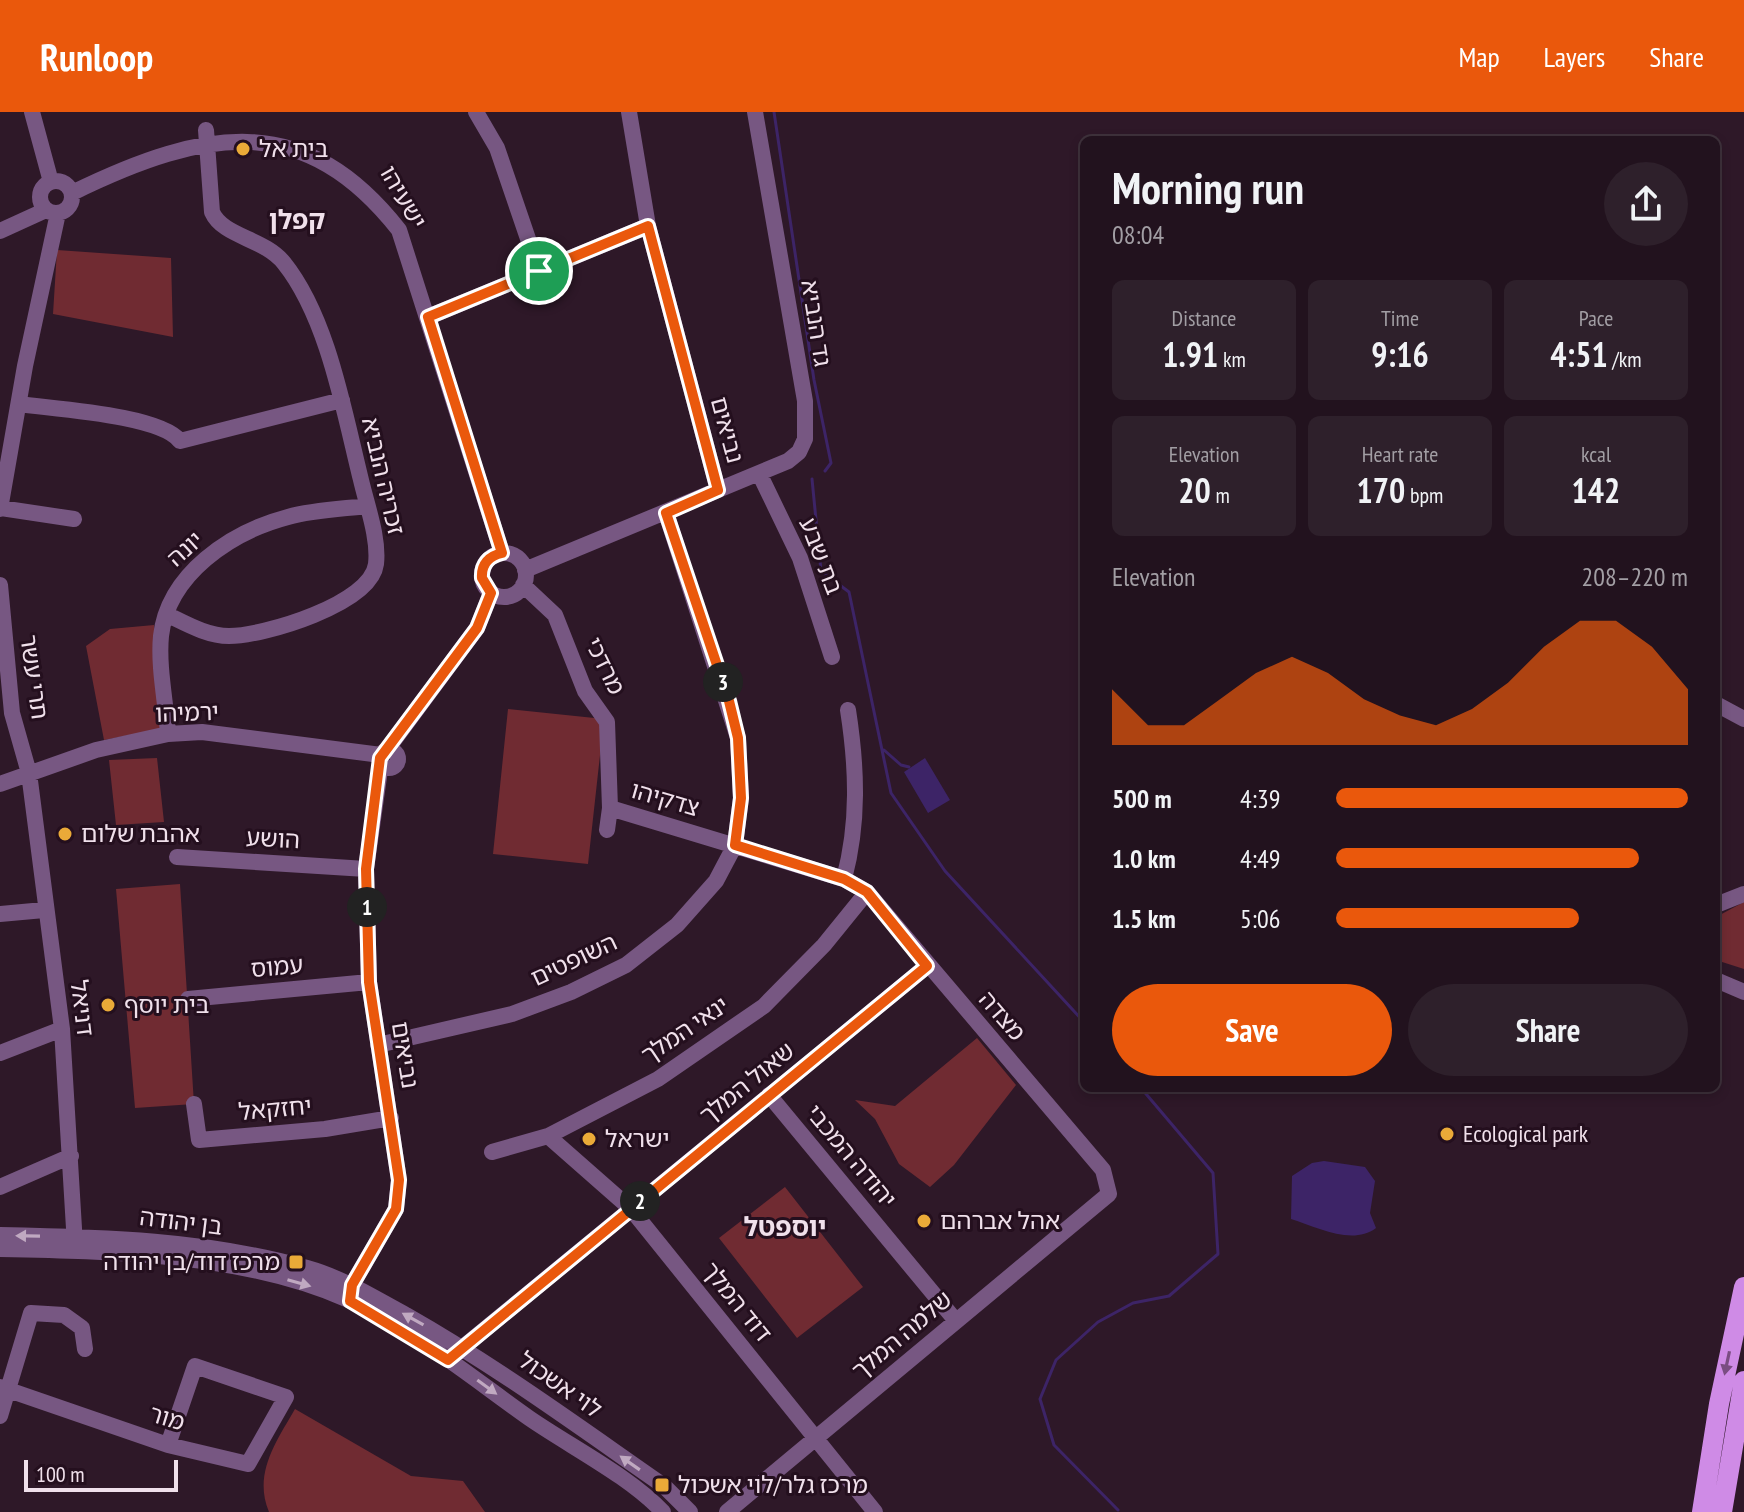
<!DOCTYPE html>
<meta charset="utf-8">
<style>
:root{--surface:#22121e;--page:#2e202b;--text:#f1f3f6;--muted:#a29ea4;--line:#3f323c;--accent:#ea580c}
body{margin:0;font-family:"PT Sans Narrow","Noto Sans Hebrew",sans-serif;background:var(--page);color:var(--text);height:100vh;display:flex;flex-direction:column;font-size:30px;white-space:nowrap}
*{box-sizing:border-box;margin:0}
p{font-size:26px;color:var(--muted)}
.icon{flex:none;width:44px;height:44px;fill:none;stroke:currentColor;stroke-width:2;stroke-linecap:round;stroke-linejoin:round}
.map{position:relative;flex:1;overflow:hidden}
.side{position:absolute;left:1080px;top:24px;width:640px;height:956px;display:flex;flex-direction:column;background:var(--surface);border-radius:12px;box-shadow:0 4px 12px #0003,0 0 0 2px var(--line)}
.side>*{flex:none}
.scale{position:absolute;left:24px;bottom:20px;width:154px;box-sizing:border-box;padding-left:8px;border:4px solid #f0e0eb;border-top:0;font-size:22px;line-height:28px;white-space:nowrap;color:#f0e0eb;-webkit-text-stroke:6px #240f1e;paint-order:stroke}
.pin{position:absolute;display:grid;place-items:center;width:68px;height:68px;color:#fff;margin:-34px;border:4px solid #fff;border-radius:50%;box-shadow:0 2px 8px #0007}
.km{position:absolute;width:40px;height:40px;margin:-20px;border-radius:50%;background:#222;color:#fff;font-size:22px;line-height:40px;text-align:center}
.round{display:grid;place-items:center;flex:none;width:84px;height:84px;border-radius:42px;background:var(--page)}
.overview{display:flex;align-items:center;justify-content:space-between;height:136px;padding:0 32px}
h1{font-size:44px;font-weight:700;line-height:60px}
.figures{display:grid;grid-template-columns:repeat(3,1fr);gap:12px;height:136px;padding:8px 32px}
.figures div{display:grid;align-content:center;border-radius:12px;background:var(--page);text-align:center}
.figures b{font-size:34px;font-weight:700}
.figures small{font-size:22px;font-weight:400}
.figures p{font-size:22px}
.chart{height:224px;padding:16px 32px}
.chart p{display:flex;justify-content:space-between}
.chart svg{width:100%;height:144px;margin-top:8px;fill:var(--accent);opacity:.7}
.action{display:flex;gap:16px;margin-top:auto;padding:16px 32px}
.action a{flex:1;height:92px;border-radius:48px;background:var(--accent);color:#fff;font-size:32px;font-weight:700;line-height:92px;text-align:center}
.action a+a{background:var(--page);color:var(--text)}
ul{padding:0 32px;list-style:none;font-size:26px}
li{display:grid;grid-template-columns:128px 96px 1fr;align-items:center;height:60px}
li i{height:20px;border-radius:10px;background:var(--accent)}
header{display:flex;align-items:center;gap:48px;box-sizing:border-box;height:112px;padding:0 40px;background:var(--accent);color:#fff}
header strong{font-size:38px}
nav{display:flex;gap:44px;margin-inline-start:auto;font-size:28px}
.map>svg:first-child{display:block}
</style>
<header>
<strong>Runloop</strong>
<nav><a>Map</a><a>Layers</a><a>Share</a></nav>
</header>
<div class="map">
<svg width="1744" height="1400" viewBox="0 0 1744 1400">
<rect width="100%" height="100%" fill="#2e1828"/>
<path fill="#702b32" d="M 57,138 L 171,146 L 173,225 L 53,202 Z
M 154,513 L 161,617 L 104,628 L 86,534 L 110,517 Z
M 508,597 L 604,607 L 588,752 L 493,742 Z
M 157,646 L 164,710 L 116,713 L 109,648 Z
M 180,772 L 194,992 L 135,996 L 116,777 Z
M 1744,790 L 1744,857 L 1719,849 L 1716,805 Z
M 977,926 L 1016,973 L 954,1053 L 930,1075 L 899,1052 L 875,1007 L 855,988 L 895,994 Z
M 785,1075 L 863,1175 L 797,1226 L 719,1126 Z
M 295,1297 L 411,1364 L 463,1369 L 485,1400 L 269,1400 C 253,1362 276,1330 295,1297 Z"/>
<path fill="#3d2467" d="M 925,646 L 950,688 L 928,701 L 904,660 Z
M 1324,1049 L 1365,1055 L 1375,1069 L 1370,1101 L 1376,1116 C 1352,1134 1317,1115 1291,1107 L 1292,1064 L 1312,1051 Z"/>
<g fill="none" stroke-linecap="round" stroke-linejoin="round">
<path stroke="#3d2467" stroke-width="3" d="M 774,0 L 814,268 L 831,351 L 825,359
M 812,367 L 821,459 L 849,480 L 891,681 L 945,759 L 1084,910
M 884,638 L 901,653 L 909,655
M 1118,1398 L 1054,1333 L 1040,1287 L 1056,1248 L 1098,1210 L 1133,1191 L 1169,1184 L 1218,1142 L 1213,1061 L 1141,976"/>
<path stroke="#775782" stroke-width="16" d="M 32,0 L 51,70
M 476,0 L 497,36 L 539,159
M 629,0 L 648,114 L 718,378
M40 85a16 16 0 1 1 32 0a16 16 0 1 1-32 0Z
M 72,81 C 209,14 306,0 399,118 L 502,441
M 0,119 L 46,98
M 428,205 L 648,114
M 19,292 C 54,297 160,303 180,329 L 342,288
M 760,363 L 800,446 L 832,545
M 0,396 L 74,407
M 0,397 L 25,254 L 58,101
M482 463a22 22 0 1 1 44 0a22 22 0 1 1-44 0Z
M 525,458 L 788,349 L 799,340 L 805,327 L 805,289 L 755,0
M 0,473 L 12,601 L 29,661 L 62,917 L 75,1133
M 523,473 L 555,503 L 585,579 L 607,610 L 610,696 L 607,718
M 166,502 C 185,511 207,524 229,524 C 264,524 371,492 376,452 C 379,426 367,394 361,368 C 344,300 328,206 284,151 C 264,126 223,125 212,100 L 206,18
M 1716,592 L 1744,607
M 168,622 C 166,591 158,555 161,524 C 168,462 231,420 288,405 C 313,398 341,397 367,394
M380 647a9 9 0 1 1 18 0a9 9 0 1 1-18 0Z
M 386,639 L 477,516 L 491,481
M 0,672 L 96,638 L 168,622 L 202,620 L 381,643
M 610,696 L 844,767 L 867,780 L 1103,1058 L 1109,1082 L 727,1400
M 177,745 L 366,757
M 844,767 C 859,711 857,656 848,598
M 1716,793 L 1744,782
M 0,802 L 44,798
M 1716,868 L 1744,880
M 188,887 L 369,870
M 378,933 L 512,902 L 571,880 L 626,853 L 677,813 L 716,769 L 735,733 L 741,686 L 738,626 L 666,401
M 0,941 L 62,917
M 769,983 L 956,1209
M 194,992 L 199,1028 L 325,1017 L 391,1006
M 548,1024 L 631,1097 L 875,1400
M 492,1040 L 548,1024 L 658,967 L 764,894 L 824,833 L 867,780
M 0,1075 L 71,1044
M 0,1123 C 102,1125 208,1128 307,1156 C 343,1166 374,1186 406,1203 C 496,1254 579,1315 664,1374 L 690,1400
M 0,1137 C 110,1139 245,1142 346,1187 C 412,1216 471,1265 529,1306 C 571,1335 629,1364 663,1400
M 351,1183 L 352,1173 L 396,1097 L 399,1068 L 369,870 L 366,757 L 381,651
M 456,1241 L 927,854
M 0,1275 L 168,1333 L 248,1352 L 286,1285 L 195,1254 L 168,1333
M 0,1304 L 31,1201 L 64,1203 L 82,1216 L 85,1237"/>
<path stroke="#cf8be6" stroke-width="20" d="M 1702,1400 L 1719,1292 L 1744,1175
M 1722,1400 L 1744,1269"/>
</g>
<defs><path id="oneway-solid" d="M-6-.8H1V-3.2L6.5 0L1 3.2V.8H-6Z" transform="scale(2)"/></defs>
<g fill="#c0a9c1">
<use href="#oneway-solid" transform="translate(28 1124) rotate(-179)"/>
<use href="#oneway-solid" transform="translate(299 1171) rotate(16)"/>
<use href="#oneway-solid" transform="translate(413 1207) rotate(-151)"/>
<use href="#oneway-solid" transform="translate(487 1275) rotate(36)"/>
<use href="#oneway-solid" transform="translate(630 1351) rotate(-145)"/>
</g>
<use fill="#7a4d82" href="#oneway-solid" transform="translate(1727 1251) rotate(102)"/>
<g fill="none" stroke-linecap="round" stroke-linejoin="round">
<g stroke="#fff" stroke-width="16">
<path id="route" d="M 648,114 L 718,378 L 666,401 L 729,589 L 738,626 L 741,686 L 735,733 L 844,767 L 867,780 L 927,854 L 448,1248 L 350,1189 L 352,1173 L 396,1097 L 399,1068 L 369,870 L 366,757 L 380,646 L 477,516 L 491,481 L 482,466 C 481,452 489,444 502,441 L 428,205 Z"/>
</g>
<use href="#route" stroke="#ea580c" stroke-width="10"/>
</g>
<g fill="#eaaa38" stroke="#240f1e" stroke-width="3">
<circle cx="243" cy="37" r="8"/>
<circle cx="65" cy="722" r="8"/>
<circle cx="108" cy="893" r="8"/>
<circle cx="1447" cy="1022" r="8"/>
<circle cx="589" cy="1027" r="8"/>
<circle cx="924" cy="1109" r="8"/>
<rect x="288" y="1142" width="16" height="16" rx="4"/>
<rect x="654" y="1365" width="16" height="16" rx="4"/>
</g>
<g text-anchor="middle" stroke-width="6" stroke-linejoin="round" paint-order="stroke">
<g font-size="24" fill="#f0e0eb" stroke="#240f1e" text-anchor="start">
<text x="259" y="45">בית אל</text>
<text x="81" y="730">אהבת שלום</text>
<text x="124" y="901">בית יוסף</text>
<text x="1463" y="1030">Ecological park</text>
<text x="605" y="1035">ישראל</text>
<text x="940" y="1117">אהל אברהם</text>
<text x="280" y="1158" text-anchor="end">מרכז דוד/בן יהודה</text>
<text x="678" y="1381">מרכז גלר/לוי אשכול</text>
</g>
<g font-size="24" fill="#f0e0eb" stroke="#240f1e">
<text transform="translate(403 85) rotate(60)" y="8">ישעיהו</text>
<text transform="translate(816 211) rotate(81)" y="8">גד הנביא</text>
<text transform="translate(727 318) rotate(75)" y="8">נביאים</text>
<text transform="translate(383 364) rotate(77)" y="8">זכריה הנביא</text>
<text transform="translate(185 437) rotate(-42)" y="8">יונה</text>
<text transform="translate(821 444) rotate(69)" y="8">בת שבע</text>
<text transform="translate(605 554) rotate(64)" y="8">מרדכי</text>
<text transform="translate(34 565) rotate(82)" y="8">תרי עשר</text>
<text transform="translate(187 601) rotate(-2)" y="8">ירמיהו</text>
<text transform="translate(665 687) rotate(16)" y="8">צדקיהו</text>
<text transform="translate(273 727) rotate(3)" y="8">הושע</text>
<text transform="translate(574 848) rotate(-25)" y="8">השופטים</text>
<text transform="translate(277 855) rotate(-5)" y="8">עמוס</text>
<text transform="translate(82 896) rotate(83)" y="8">דניאל</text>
<text transform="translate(1002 904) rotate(49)" y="8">מצדה</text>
<text transform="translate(685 918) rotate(-34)" y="8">ינאי המלך</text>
<text transform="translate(405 943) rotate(81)" y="8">נביאים</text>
<text transform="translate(747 971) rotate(-39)" y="8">שאול המלך</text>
<text transform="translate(275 997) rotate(-5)" y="8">יחזקאל</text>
<text transform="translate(851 1044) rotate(50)" y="8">יהודה המכבי</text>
<text transform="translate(181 1110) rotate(7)" y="8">בן יהודה</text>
<text transform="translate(737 1190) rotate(51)" y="8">דוד המלך</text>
<text transform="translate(902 1223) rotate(-40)" y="8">שלמה המלך</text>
<text transform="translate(560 1273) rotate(35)" y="8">לוי אשכול</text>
<text transform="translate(167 1306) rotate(17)" y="8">מור</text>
</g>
<g font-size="26" font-weight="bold" fill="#f0e0eb" stroke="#240f1e">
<text x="297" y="117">קפלן</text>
<text x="785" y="1124">יוספטל</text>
</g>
</g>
</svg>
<div class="scale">100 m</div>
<div class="pin" style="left:539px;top:159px;background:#1e9e55"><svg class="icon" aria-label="arrive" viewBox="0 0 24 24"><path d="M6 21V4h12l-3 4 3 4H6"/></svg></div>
<b class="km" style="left:367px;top:795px">1</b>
<b class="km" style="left:640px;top:1089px">2</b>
<b class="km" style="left:723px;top:570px">3</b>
<section class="side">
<div class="overview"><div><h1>Morning run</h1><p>08:04</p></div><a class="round"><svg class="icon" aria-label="share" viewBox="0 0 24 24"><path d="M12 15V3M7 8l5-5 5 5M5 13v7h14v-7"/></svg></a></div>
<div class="figures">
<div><p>Distance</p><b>1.91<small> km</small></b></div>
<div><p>Time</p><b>9:16</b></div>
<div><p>Pace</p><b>4:51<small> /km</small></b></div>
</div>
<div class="figures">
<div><p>Elevation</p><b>20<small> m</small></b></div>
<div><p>Heart rate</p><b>170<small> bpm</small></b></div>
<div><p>kcal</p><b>142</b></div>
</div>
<div class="chart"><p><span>Elevation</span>208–220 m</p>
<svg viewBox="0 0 160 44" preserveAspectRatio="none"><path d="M0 44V27L10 38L20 38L30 30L40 22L50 17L60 22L70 30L80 35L90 38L100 33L110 25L120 14L130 6L140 6L150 14L160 27V44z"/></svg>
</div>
<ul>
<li><b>500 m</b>4:39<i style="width:100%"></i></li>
<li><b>1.0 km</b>4:49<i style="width:86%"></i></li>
<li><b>1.5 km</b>5:06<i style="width:69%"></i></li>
</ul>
<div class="action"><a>Save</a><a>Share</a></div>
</section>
</div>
